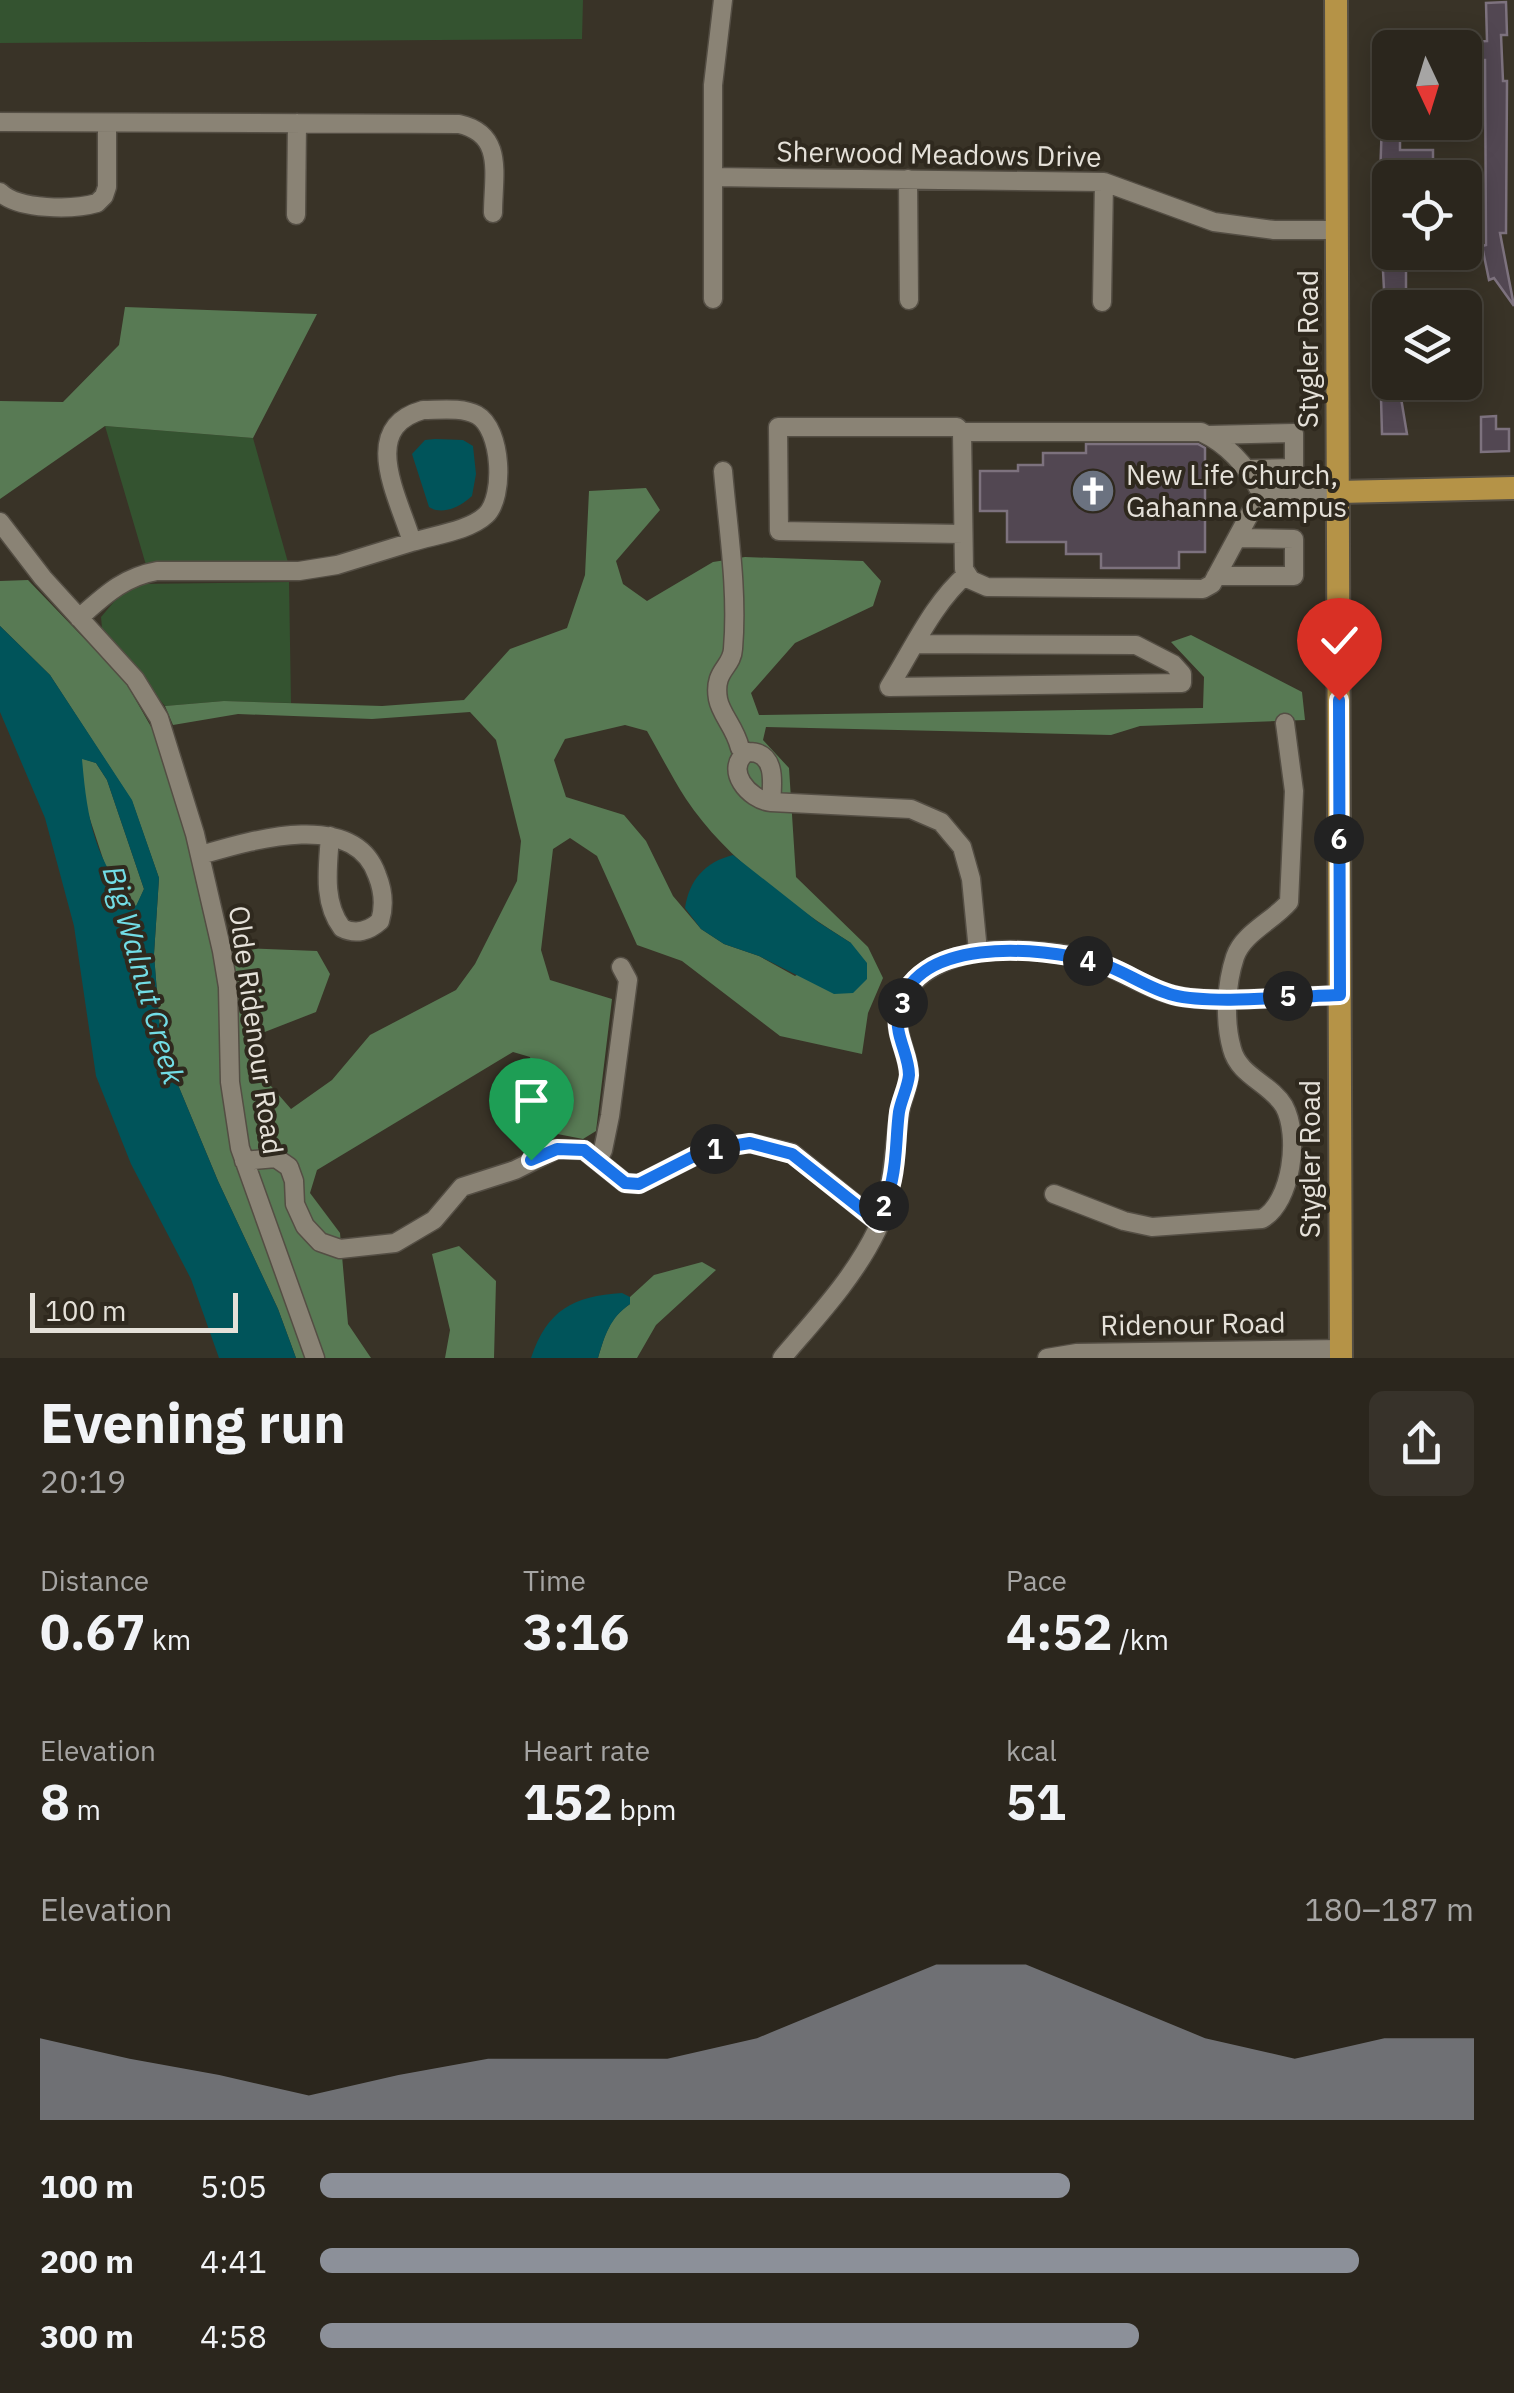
<!DOCTYPE html>
<meta charset="utf-8">
<style>
:root{--surface:#2b261d;--page:#37322a;--text:#f1f3f6;--muted:#a6a5a4;--line:#47433b;--accent:#8c9099}
body{margin:0;font-family:"IBM Plex Sans",sans-serif;background:var(--page);color:var(--text);height:100vh;display:flex;flex-direction:column;font-size:38px;white-space:nowrap}
*{box-sizing:border-box;margin:0}
p{font-size:32px;color:var(--muted)}
.icon{flex:none;width:55px;height:55px;fill:none;stroke:currentColor;stroke-width:2;stroke-linecap:round;stroke-linejoin:round}
.map{position:relative;height:1358px;overflow:hidden}
.side{display:flex;flex-direction:column;background:var(--surface);flex:1}
.side>*{flex:none}
.needle{width:65px;rotate:176deg}
.tools{position:absolute;left:1372px;top:30px;display:grid;gap:20px}
.tools a{display:grid;place-items:center;width:110px;height:110px;border-radius:15px;background:var(--surface);box-shadow:0 5px 25px #0003,0 0 0 2px var(--line);font-size:50px}
.scale{position:absolute;left:30px;bottom:25px;width:208px;box-sizing:border-box;padding-left:10px;border:5px solid #e5e1d9;border-top:0;font-size:28px;line-height:35px;white-space:nowrap;color:#e5e1d9;-webkit-text-stroke:8px #2f291e;paint-order:stroke}
.pin{position:absolute;display:grid;place-items:center;width:85px;height:85px;color:#fff;margin:-102px -42px;border-radius:50% 50% 50% 0;rotate:-45deg;box-shadow:0 0 10px #0007}
.pin .icon{rotate:45deg}
.km{position:absolute;width:50px;height:50px;margin:-25px;border-radius:50%;background:#222;color:#fff;font-size:28px;line-height:50px;text-align:center}
.round{display:grid;place-items:center;flex:none;width:105px;height:105px;border-radius:15px;background:var(--page)}
.headline{display:flex;align-items:center;justify-content:space-between;height:170px;padding:0 40px}
h1{font-size:55px;font-weight:700;line-height:75px}
.metrics{display:grid;grid-template-columns:repeat(3,1fr);gap:15px;height:170px;padding:10px 40px}
.metrics div{display:grid;align-content:center}
.metrics b{font-size:50px;font-weight:700}
.metrics small{font-size:28px;font-weight:400}
.metrics p{font-size:28px}
.chart{height:280px;padding:20px 40px}
.chart p{display:flex;justify-content:space-between}
.chart svg{width:100%;height:180px;margin-top:10px;fill:var(--accent);opacity:.7}
ul{padding:0 40px;list-style:none;font-size:32px}
li{display:grid;grid-template-columns:160px 120px 1fr;align-items:center;height:75px}
li i{height:25px;border-radius:12px;background:var(--accent)}
.map>svg:first-child{display:block}
</style>
<div class="map">
<svg width="1514" height="1358" viewBox="0 0 1514 1358">
<rect width="100%" height="100%" fill="#393327"/>
<path fill="#345330" d="M 0,0 L 583,0 L 582,39 L 0,43 Z
M 105,426 L 253,438 L 289,566 L 146,565 Z
M 289,582 L 291,703 L 224,701 L 165,706 L 102,628 L 101,617 L 123,591 L 141,584 Z"/>
<path fill="#587a54" fill-rule="evenodd" d="M 125,307 L 317,314 L 253,438 L 105,426 L 0,499 L 0,401 L 63,402 L 119,345 Z
M 646,488 L 660,510 L 616,561 L 623,584 L 647,601 L 713,562 L 745,557 L 863,561 L 881,581 L 873,606 L 795,643 L 751,693 L 759,715 L 1203,708 L 1204,677 L 1171,642 L 1191,635 L 1302,692 L 1305,720 L 1140,726 L 1111,735 L 766,727 L 763,740 L 789,768 L 796,877 L 868,947 L 883,978 L 868,1013 L 862,1054 L 780,1036 L 682,961 L 637,945 L 597,856 L 570,838 L 553,849 L 541,950 L 550,980 L 612,999 L 596,1131 L 583,1139 L 542,1131 L 530,1057 L 513,1052 L 317,1170 L 310,1193 L 340,1233 L 348,1324 L 371,1358 L 296,1358 L 278,1309 L 218,1181 L 161,1044 L 154,954 L 159,878 L 132,801 L 50,675 L 0,626 L 0,581 L 28,580 L 125,681 L 154,732 L 194,864 L 214,947 L 317,951 L 330,974 L 316,1012 L 257,1035 L 257,1070 L 291,1109 L 332,1080 L 370,1035 L 456,990 L 475,964 L 517,881 L 521,841 L 496,740 L 470,712 L 372,719 L 238,714 L 173,725 L 165,706 L 224,701 L 382,706 L 464,700 L 510,649 L 567,628 L 585,575 L 589,491 ZM 625,725 L 647,731 C 660,754 672,777 686,799 C 726,859 791,905 851,943 L 795,976 L 759,956 L 724,944 L 701,929 L 673,896 L 646,841 L 624,815 L 566,797 L 554,760 L 565,739 Z
M 81,758 L 96,763 L 107,780 L 144,889 L 136,907 L 108,874 L 86,807 Z
M 459,1246 L 496,1281 L 494,1358 L 445,1358 L 450,1330 L 432,1254 Z
M 702,1262 L 716,1270 L 656,1325 L 637,1358 L 598,1358 C 605,1335 609,1318 630,1304 L 630,1297 L 654,1275 Z"/>
<path fill="#00545a" fill-rule="evenodd" d="M 435,439 L 463,440 L 473,446 L 476,474 L 472,496 C 461,506 443,516 429,507 L 412,454 L 425,440 Z
M 0,626 L 50,675 L 132,800 L 159,878 L 154,954 L 161,1044 L 218,1181 L 278,1309 L 296,1358 L 219,1358 L 191,1279 L 131,1164 L 96,1076 L 74,926 L 45,818 L 0,712 ZM 82,759 L 96,763 L 107,780 L 144,889 L 136,906 C 94,863 87,817 82,759 Z
M 733,855 L 818,922 L 851,943 L 867,963 L 867,979 L 853,993 L 834,994 L 759,956 L 724,944 L 701,929 L 685,908 C 689,880 705,862 733,855 Z
M 622,1293 L 630,1297 L 630,1304 C 610,1318 605,1335 598,1358 L 531,1358 C 547,1310 573,1296 622,1293 Z"/>
<path fill="#524752" stroke="#7d727e" stroke-width="2.5" d="M 1506,2 L 1507,35 L 1501,35 L 1503,81 L 1507,81 L 1506,233 L 1500,233 L 1514,306 L 1494,278 L 1489,280 L 1482,246 L 1486,245 L 1485,60 L 1480,60 L 1480,56 L 1465,57 L 1465,42 L 1487,41 L 1486,3 Z
M 1382,122 L 1400,122 L 1400,150 L 1433,150 L 1433,166 L 1400,167 L 1401,178 L 1380,178 Z
M 1382,252 L 1401,252 L 1401,266 L 1406,266 L 1406,298 L 1400,298 L 1400,308 L 1385,308 Z
M 1381,398 L 1401,398 L 1407,434 L 1382,434 Z
M 1496,416 L 1496,429 L 1509,429 L 1509,451 L 1481,452 L 1481,417 Z
M 1086,444 L 1198,444 L 1205,448 L 1205,552 L 1179,552 L 1179,568 L 1101,568 L 1101,554 L 1066,554 L 1066,542 L 1007,542 L 1007,511 L 980,511 L 980,471 L 1018,471 L 1018,465 L 1043,465 L 1043,453 L 1086,453 Z"/>
<g fill="none" stroke-linecap="round" stroke-linejoin="round">
<g stroke="#544e44" stroke-width="21">
<path id="minor" d="M 0,122 L 459,124 C 505,134 493,175 493,213
M 713,177 L 1104,182 L 1214,222 L 1274,230 L 1337,230
M 908,179 L 909,300
M 0,192 C 18,210 73,210 97,203 L 104,196 L 107,187 L 107,123
M 296,215 L 297,123
M 713,299 L 713,85 L 723,0
M 1102,302 L 1104,182
M 423,410 C 440,410 462,407 477,415 C 502,429 505,497 486,515 C 469,531 434,535 412,542 C 399,498 358,428 423,410 Z
M 962,432 L 1201,432 C 1229,445 1247,466 1261,493 L 1212,584 L 1203,589 L 987,587 L 971,580 L 964,569 Z
M 962,432 L 957,427 L 778,427 L 779,531 L 963,534
M 1208,435 L 1294,433 L 1294,468 L 1249,469
M 723,471 C 728,529 738,590 733,649 C 732,668 713,670 718,699 C 721,715 735,727 740,748 L 747,752
M 1261,493 L 1338,492
M 0,522 L 43,578 L 135,679 L 159,718 L 195,834 L 222,951 L 228,987 L 230,1082 L 240,1148 L 315,1358
M 1216,576 L 1294,576 L 1294,539 L 1237,538
M 79,618 C 104,596 123,577 157,571 L 299,571 L 337,565 L 412,542
M 916,644 L 1136,645 L 1173,664 L 1182,674 L 1182,683 L 889,687 C 913,649 933,603 967,574
M 747,752 C 776,751 773,781 771,802 C 749,800 723,769 747,752 Z
M 771,802 L 911,809 L 941,822 L 962,847 L 971,879 L 978,951
M 201,855 C 249,841 354,808 377,875 C 383,890 385,905 380,921 C 369,931 356,935 342,928 C 322,902 328,866 330,836
M 598,1160 L 603,1150 L 610,1116 L 628,980 L 621,967
M 244,1161 L 276,1158 L 289,1167 L 294,1181 L 295,1204 L 305,1226 L 320,1242 L 340,1249 L 395,1243 L 434,1220 L 462,1187 L 515,1170 L 557,1149 L 584,1150 L 625,1183 L 639,1184 L 706,1150 L 750,1143 L 792,1153 L 879,1223
M 1054,1194 L 1124,1221 L 1152,1227 L 1262,1219 C 1292,1202 1300,1135 1284,1106 C 1270,1083 1239,1076 1232,1049 C 1224,1021 1226,984 1235,957 C 1243,933 1273,921 1289,902 L 1294,791 L 1285,723
M 782,1358 C 816,1318 854,1278 877,1230 C 894,1192 893,1151 900,1111 C 902,1099 909,1086 909,1074 C 909,1055 895,1035 898,1015 C 906,963 970,949 1014,950 C 1041,951 1078,954 1103,964 C 1126,974 1149,989 1173,995 C 1213,1005 1296,996 1340,995
M 1047,1358 L 1077,1353 L 1341,1349"/>
</g>
<g stroke="#544e44" stroke-width="26">
<path id="major" d="M 1336,0 L 1341,1358
M 1338,492 L 1514,488"/>
</g>
<use href="#minor" stroke="#8a8375" stroke-width="18"/>
<use href="#major" stroke="#b59347" stroke-width="22"/>
</g>
<g fill="none" stroke-linecap="round" stroke-linejoin="round">
<g stroke="#fff" stroke-width="20">
<path id="route" d="M 531,1160 L 557,1149 L 584,1150 L 625,1183 L 639,1184 L 706,1150 L 750,1143 L 792,1154 L 879,1223 C 883,1209 889,1194 892,1180 C 897,1157 896,1134 899,1112 C 901,1100 908,1087 909,1075 C 909,1055 895,1036 898,1015 C 909,934 1041,947 1096,962 C 1122,969 1146,988 1173,995 C 1212,1005 1296,996 1340,995 L 1339,700"/>
</g>
<use href="#route" stroke="#1a73e8" stroke-width="12"/>
</g>
<defs>
<g id="church-disc" transform="scale(2.25)"><circle r="9.5" fill="#6b7280" stroke="#2f291e"/><path d="M-1.2-6h2.4v3.5h3.3v2.4h-3.3V6h-2.4V-.1h-3.3v-2.4h3.3Z" fill="#fff"/></g>
</defs>
<g fill-rule="evenodd">
<use href="#church-disc" x="1093" y="491"/>
</g>
<g text-anchor="middle" stroke-width="8" stroke-linejoin="round" paint-order="stroke">
<g font-size="28" fill="#e5e1d9" stroke="#2f291e">
<text transform="translate(939 154) rotate(1)" y="10">Sherwood Meadows Drive</text>
<text transform="translate(1308 349) rotate(-90)" y="10">Stygler Road</text>
<text transform="translate(256 1030) rotate(82)" y="10">Olde Ridenour Road</text>
<text transform="translate(1310 1159) rotate(-90)" y="10">Stygler Road</text>
<text transform="translate(1193 1324) rotate(-1)" y="10">Ridenour Road</text>
</g>
<g font-size="28" fill="#e5e1d9" stroke="#2f291e" text-anchor="start">
<text x="1126" y="485">New Life Church,<tspan x="1126" dy="32">Gahanna Campus</tspan></text>
</g>
<g font-size="30" font-style="italic" fill="#72dde6" stroke="#2f291e">
<text transform="translate(143 975) rotate(74)" y="10">Big Walnut Creek</text>
</g>
</g>
</svg>
<div class="tools">
<a><svg class="needle" viewBox="-14 -14 28 28"><path d="M0-13l5 13h-10z" fill="#e53935"/><path d="M0 13l5-13h-10z" fill="#a6a5a4"/></svg></a>
<a><svg class="icon" aria-label="locate" viewBox="0 0 24 24"><circle cx="12" cy="12" r="6"/><path d="M12 2v4M12 18v4M2 12h4M18 12h4"/></svg></a>
<a><svg class="icon" aria-label="layers" viewBox="0 0 24 24"><path d="M12 4l9 5-9 5-9-5zM3 14l9 5 9-5"/></svg></a>
</div>
<div class="scale">100 m</div>
<div class="pin" style="left:531px;top:1160px;background:#1e9e55"><svg class="icon" aria-label="arrive" viewBox="0 0 24 24"><path d="M6 21V4h12l-3 4 3 4H6"/></svg></div>
<div class="pin" style="left:1339px;top:700px;background:#d93025"><svg class="icon" aria-label="check" viewBox="0 0 24 24"><path d="M5 12l5 5 9-10"/></svg></div>
<b class="km" style="left:715px;top:1149px">1</b>
<b class="km" style="left:884px;top:1206px">2</b>
<b class="km" style="left:903px;top:1003px">3</b>
<b class="km" style="left:1088px;top:961px">4</b>
<b class="km" style="left:1288px;top:996px">5</b>
<b class="km" style="left:1339px;top:839px">6</b>
</div>
<section class="side">
<div class="headline"><div><h1>Evening run</h1><p>20:19</p></div><a class="round"><svg class="icon" aria-label="share" viewBox="0 0 24 24"><path d="M12 15V3M7 8l5-5 5 5M5 13v7h14v-7"/></svg></a></div>
<div class="metrics">
<div><p>Distance</p><b>0.67<small> km</small></b></div>
<div><p>Time</p><b>3:16</b></div>
<div><p>Pace</p><b>4:52<small> /km</small></b></div>
</div>
<div class="metrics">
<div><p>Elevation</p><b>8<small> m</small></b></div>
<div><p>Heart rate</p><b>152<small> bpm</small></b></div>
<div><p>kcal</p><b>51</b></div>
</div>
<div class="chart"><p><span>Elevation</span>180–187 m</p>
<svg viewBox="0 0 160 44" preserveAspectRatio="none"><path d="M0 44V24L10 29L20 33L30 38L40 33L50 29L60 29L70 29L80 24L90 15L100 6L110 6L120 15L130 24L140 29L150 24L160 24V44z"/></svg>
</div>
<ul>
<li><b>100 m</b>5:05<i style="width:65%"></i></li>
<li><b>200 m</b>4:41<i style="width:90%"></i></li>
<li><b>300 m</b>4:58<i style="width:71%"></i></li>
</ul>
</section>
